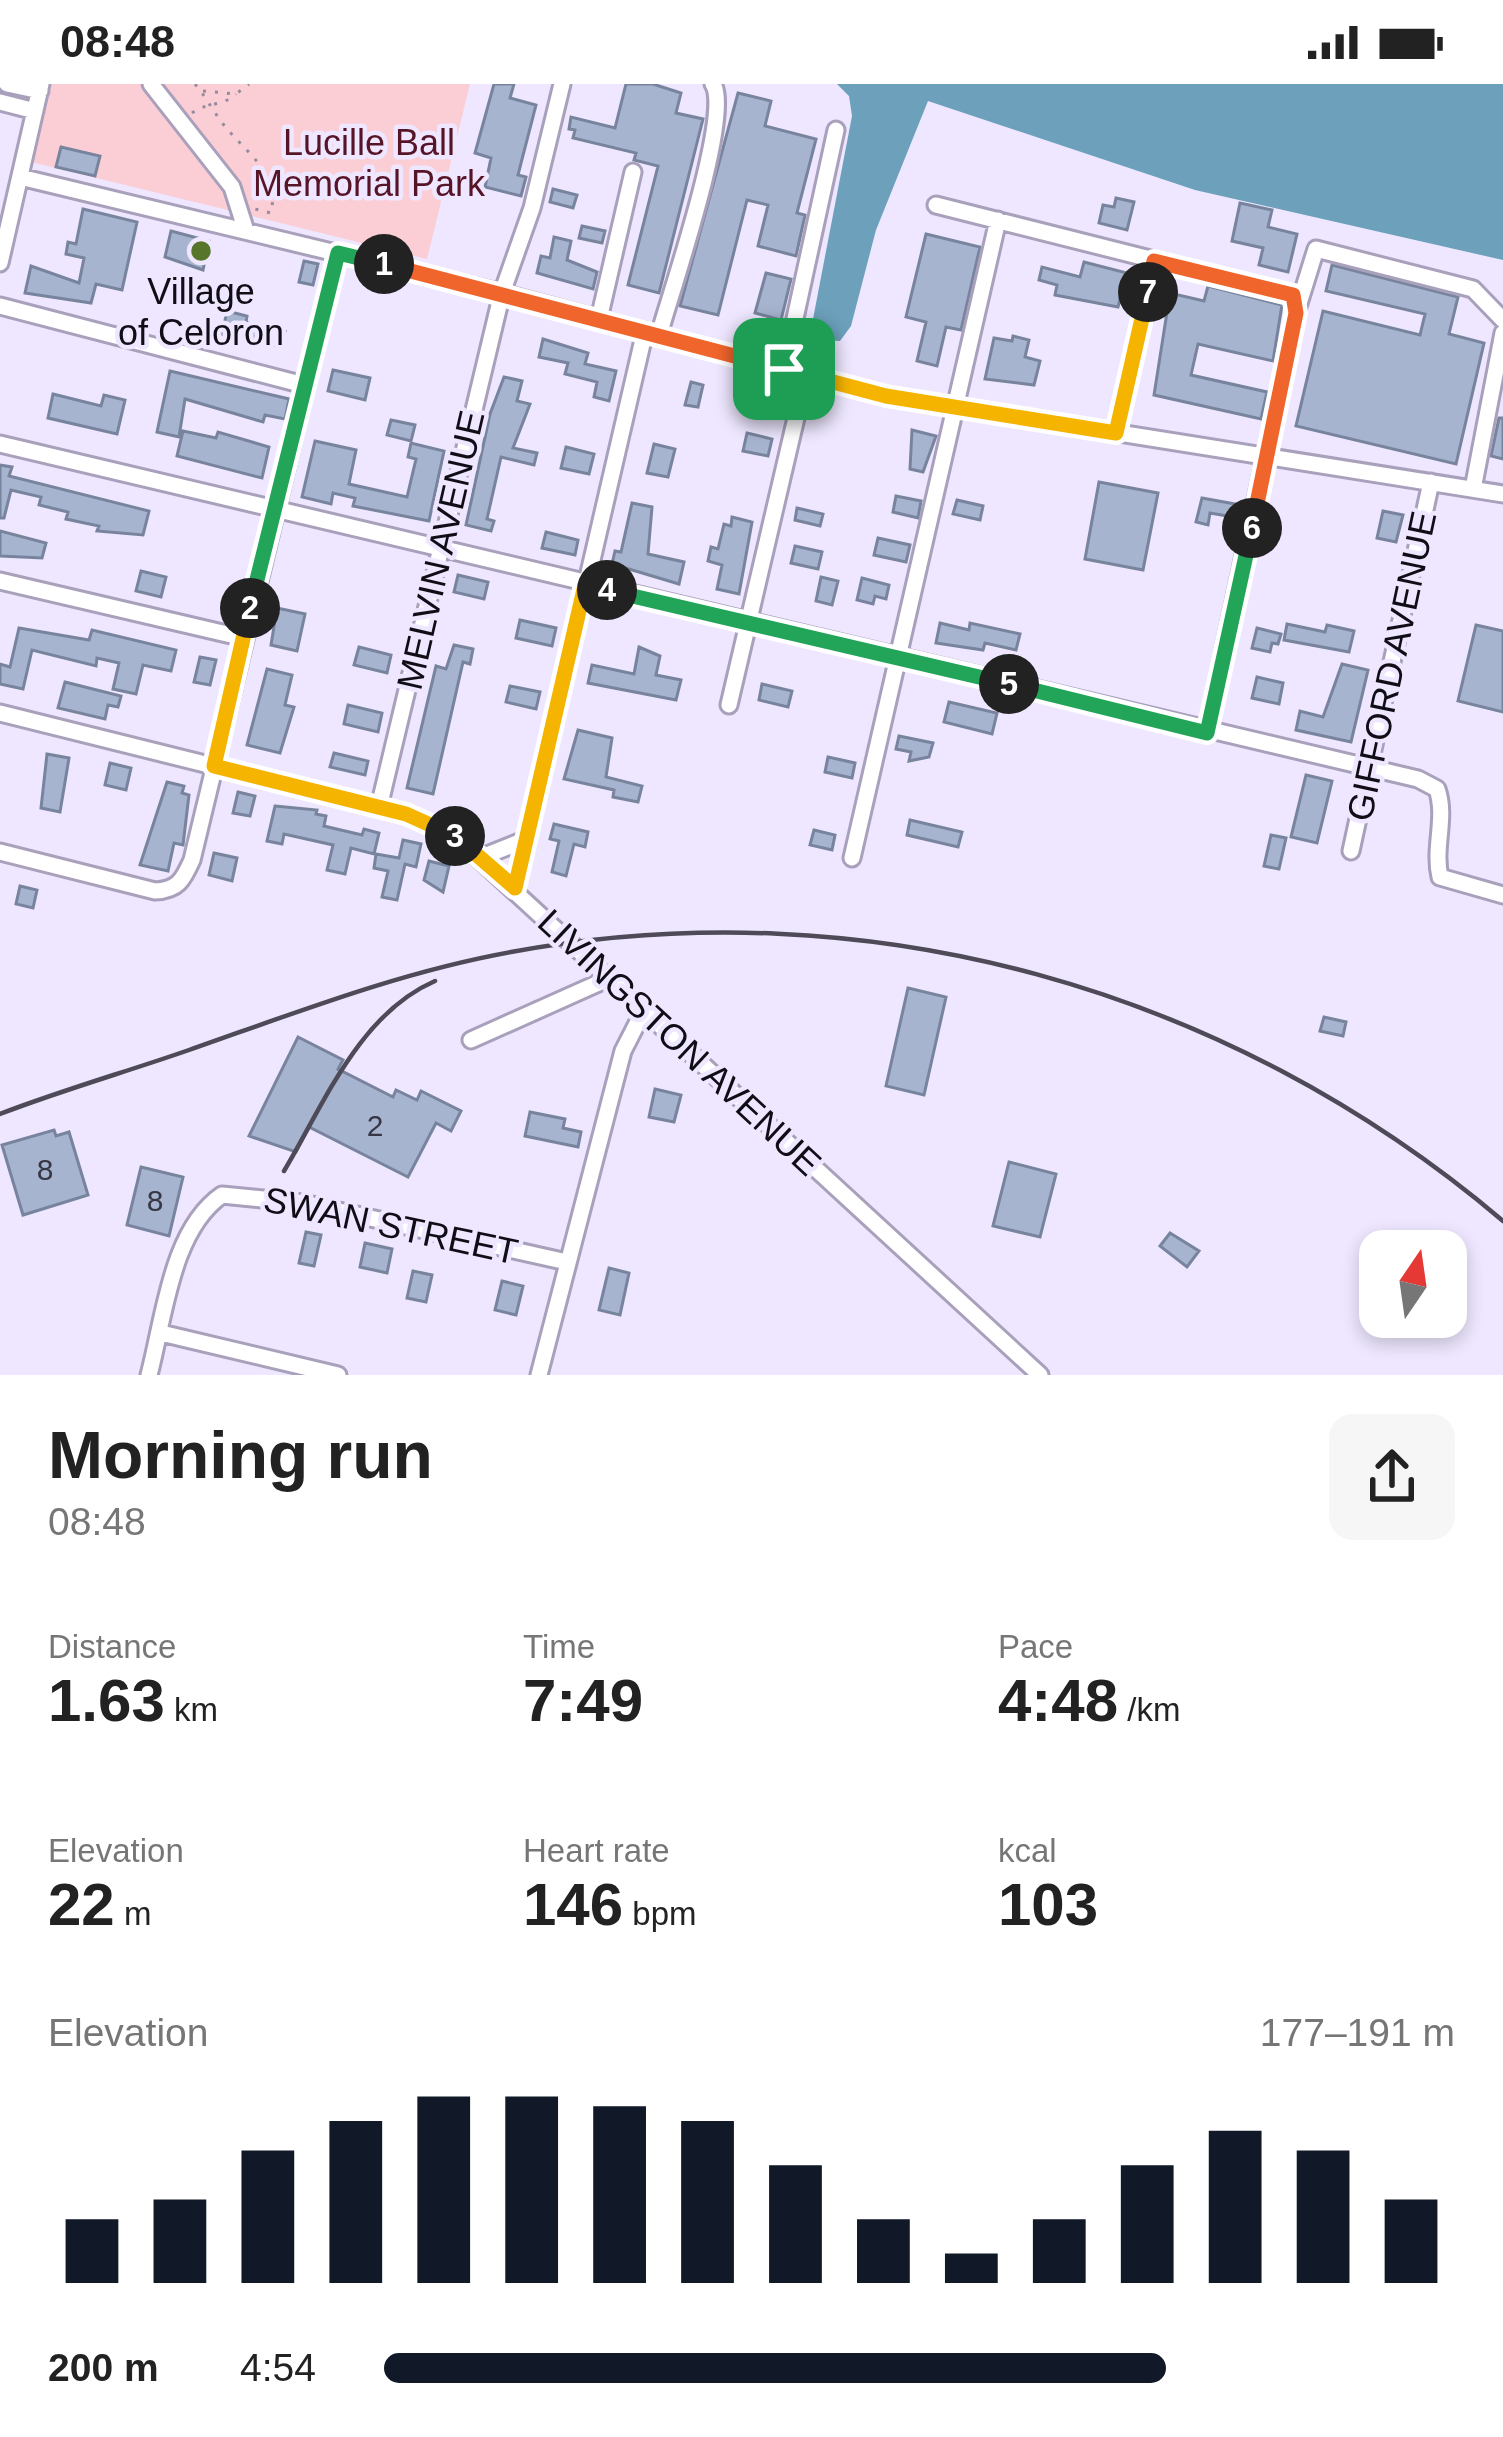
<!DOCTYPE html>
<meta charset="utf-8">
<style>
:root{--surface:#fff;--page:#f6f6f6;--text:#222;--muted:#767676;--accent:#111827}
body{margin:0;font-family:Arial,sans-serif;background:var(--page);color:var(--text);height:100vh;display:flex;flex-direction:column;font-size:45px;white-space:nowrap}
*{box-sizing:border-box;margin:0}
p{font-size:39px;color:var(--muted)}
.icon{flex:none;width:66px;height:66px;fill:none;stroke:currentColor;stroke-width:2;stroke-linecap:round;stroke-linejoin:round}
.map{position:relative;height:1291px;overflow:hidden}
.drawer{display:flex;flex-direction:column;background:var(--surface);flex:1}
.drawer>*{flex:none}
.needle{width:78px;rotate:13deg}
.fabs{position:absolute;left:1359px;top:1146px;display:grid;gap:24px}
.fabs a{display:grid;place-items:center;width:108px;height:108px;border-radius:24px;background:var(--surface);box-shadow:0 6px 18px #0003;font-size:60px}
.pin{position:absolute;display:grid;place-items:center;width:102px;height:102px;color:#fff;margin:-51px;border-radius:24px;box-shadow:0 6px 18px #0006}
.km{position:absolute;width:60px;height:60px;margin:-30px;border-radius:50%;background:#222;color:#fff;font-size:33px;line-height:60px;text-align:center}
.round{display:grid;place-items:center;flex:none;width:126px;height:126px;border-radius:24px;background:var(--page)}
.head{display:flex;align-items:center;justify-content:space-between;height:204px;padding:0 48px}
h1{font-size:66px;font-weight:800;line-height:90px}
.figures{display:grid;grid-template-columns:repeat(3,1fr);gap:18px;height:204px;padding:12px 48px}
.figures div{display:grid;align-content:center}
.figures b{font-size:60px;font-weight:800}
.figures small{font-size:33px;font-weight:400}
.figures p{font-size:33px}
.chart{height:336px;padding:24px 48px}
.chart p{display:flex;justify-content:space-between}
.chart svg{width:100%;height:216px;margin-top:12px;stroke:var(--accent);stroke-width:6}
ul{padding:0 48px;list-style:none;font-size:39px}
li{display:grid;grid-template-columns:192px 144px 1fr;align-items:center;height:90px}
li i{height:30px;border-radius:15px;background:var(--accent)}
.status{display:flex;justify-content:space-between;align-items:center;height:84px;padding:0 60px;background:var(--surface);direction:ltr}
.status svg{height:33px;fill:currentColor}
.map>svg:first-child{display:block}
</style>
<div class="status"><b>08:48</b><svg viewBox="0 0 49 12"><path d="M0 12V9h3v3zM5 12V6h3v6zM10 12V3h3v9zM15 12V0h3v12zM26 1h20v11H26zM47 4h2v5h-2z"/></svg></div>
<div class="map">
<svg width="1503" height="1291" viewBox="0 0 1503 1291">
<rect width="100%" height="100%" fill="#eee7ff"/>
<path fill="#fbced5" d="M 49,0 L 470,0 L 427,175 L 31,78 Z"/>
<path fill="#6ca0bb" d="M 837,0 L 1503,0 L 1503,176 L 1195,106 L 928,17 L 876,146 L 851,242 L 840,257 C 825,257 816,249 813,235 L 852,32 L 849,12 Z"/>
<path fill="#a7b4cf" stroke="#78849d" stroke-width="3" d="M 494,0 L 514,0 L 510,14 L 536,21 L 518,91 L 526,93 L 521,112 L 485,103 L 491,74 L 475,69 Z
M 626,0 L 653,0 L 681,9 L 676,29 L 703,35 L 659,209 L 628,201 L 658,82 L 634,76 L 636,69 L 573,54 L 575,46 L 569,45 L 571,33 L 615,44 Z
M 738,9 L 771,17 L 765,42 L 816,55 L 797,129 L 805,131 L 796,172 L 758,162 L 768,121 L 747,116 L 718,231 L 680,222 Z
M 61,63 L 100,72 L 95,92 L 56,83 Z
M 553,105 L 577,111 L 573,124 L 550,118 Z
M 1116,114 L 1134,118 L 1127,146 L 1099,139 L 1103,121 L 1114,123 Z
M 1240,119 L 1272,126 L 1268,143 L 1297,150 L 1288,188 L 1259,181 L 1263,164 L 1232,157 Z
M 83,125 L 137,138 L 122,206 L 96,200 L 91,219 L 25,209 L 31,182 L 79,199 L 84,174 L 66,170 L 68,158 L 76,160 Z
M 582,142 L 605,147 L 602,159 L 579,154 Z
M 171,147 L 209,157 L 203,186 L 165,173 Z
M 926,150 L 980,163 L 961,246 L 946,243 L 937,282 L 917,277 L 926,238 L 906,233 Z
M 554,153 L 571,157 L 567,176 L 597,188 L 593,205 L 537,189 L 541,172 L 550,174 Z
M 304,177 L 318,180 L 313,201 L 299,198 Z
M 1084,178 L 1127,189 L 1118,223 L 1055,211 L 1057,201 L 1039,196 L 1042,183 L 1080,193 Z
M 1332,181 L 1458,213 L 1449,250 L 1484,259 L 1456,380 L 1296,342 L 1323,227 L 1420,251 L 1425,230 L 1326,207 Z
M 766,189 L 791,195 L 781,236 L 755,229 Z
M 1208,202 L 1282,221 L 1273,277 L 1198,260 L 1191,291 L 1267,308 L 1261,335 L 1154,311 L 1170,209 L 1204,217 Z
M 227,227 L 247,232 L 246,238 L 285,247 L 281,263 L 222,250 Z
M 1013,252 L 1029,256 L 1025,273 L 1040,277 L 1034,301 L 985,295 L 994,254 L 1012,257 Z
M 543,255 L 588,269 L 585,280 L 616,287 L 609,317 L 594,313 L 597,298 L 565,290 L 568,279 L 539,273 Z
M 333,286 L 370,294 L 365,316 L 328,307 Z
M 170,287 L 289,315 L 285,335 L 265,331 L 263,338 L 185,315 L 179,353 L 157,348 Z
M 504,293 L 522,297 L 517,317 L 530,320 L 513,364 L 537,369 L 534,381 L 501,373 L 487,435 L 494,437 L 491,447 L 466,441 L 490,330 Z
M 691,298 L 703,301 L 698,323 L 685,321 Z
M 53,310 L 101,322 L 104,311 L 125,316 L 117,350 L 48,334 Z
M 1499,334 L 1503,334 L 1503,375 L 1491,372 Z
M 391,336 L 415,341 L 411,357 L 387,351 Z
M 912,346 L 936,352 L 923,388 L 910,385 Z
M 183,347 L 216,354 L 218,348 L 269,363 L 262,394 L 177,372 Z
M 747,349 L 772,355 L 768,372 L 743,367 Z
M 315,357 L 356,366 L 349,400 L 407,413 L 416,375 L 408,373 L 411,359 L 444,367 L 429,437 L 353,422 L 355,414 L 333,409 L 331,420 L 302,413 Z
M 654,360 L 675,365 L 668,393 L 647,389 Z
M 566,363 L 594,370 L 589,390 L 561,384 Z
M 0,381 L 12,383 L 9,392 L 149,427 L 143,451 L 97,447 L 99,442 L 66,435 L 68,428 L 39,421 L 41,413 L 11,406 L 4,434 L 0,434 Z
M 1099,398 L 1158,409 L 1143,486 L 1085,475 Z
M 896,412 L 921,417 L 918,434 L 893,428 Z
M 1202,414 L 1235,420 L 1233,433 L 1210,429 L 1208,441 L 1196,438 Z
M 957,416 L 983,422 L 980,436 L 953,430 Z
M 632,419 L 652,423 L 648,470 L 684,478 L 679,500 L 612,480 L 615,467 L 621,468 Z
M 797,424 L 823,430 L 820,442 L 795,436 Z
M 1383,427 L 1403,431 L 1396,458 L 1377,454 Z
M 732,433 L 752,438 L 739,510 L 717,505 L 722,481 L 708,477 L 711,463 L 718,465 L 724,440 L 731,442 Z
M 0,447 L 46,459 L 42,474 L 0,472 Z
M 546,448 L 578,456 L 575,471 L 542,464 Z
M 878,454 L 910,461 L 906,478 L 874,471 Z
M 795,462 L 822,468 L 818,485 L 791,479 Z
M 141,487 L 166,493 L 161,513 L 136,507 Z
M 458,491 L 488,498 L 484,515 L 454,508 Z
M 821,493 L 838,497 L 832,521 L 816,517 Z
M 862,494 L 889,501 L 886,515 L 875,512 L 873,520 L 857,516 Z
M 277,524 L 305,530 L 297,567 L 271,561 Z
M 520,536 L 556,544 L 552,562 L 516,554 Z
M 940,539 L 969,546 L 970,539 L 1020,550 L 1016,566 L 985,559 L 983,566 L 936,559 Z
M 1287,540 L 1325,548 L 1327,541 L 1354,547 L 1349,568 L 1284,556 Z
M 1476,541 L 1503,547 L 1503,628 L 1458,617 Z
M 19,544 L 89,556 L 92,546 L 176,566 L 171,587 L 143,581 L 136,610 L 113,605 L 119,579 L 97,574 L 96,582 L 32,566 L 23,605 L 0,600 L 0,580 L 10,583 Z
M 1257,544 L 1281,550 L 1278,560 L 1272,559 L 1270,568 L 1252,564 Z
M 454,561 L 473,565 L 470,580 L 463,578 L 433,710 L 407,704 L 436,582 L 446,585 Z
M 359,563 L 391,571 L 387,589 L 354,581 Z
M 639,563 L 660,572 L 656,591 L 681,596 L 676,616 L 588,599 L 592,581 L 634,590 Z
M 200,573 L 216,576 L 210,601 L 194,598 Z
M 1342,580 L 1368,586 L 1351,658 L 1296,646 L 1300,627 L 1323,633 Z
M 267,585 L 292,591 L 285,621 L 294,623 L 280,669 L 247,661 Z
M 1257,593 L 1283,599 L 1279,620 L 1252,614 Z
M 65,598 L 121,612 L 118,623 L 108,621 L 105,635 L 58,624 Z
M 762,600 L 792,607 L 788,623 L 759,616 Z
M 510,602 L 540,608 L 536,625 L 506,618 Z
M 949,618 L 997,629 L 992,650 L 944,638 Z
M 348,621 L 382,629 L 378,648 L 344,640 Z
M 578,646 L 612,654 L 606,693 L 642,702 L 638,718 L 613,713 L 614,706 L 564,695 Z
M 899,652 L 933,659 L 929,673 L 909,677 L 911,668 L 896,665 Z
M 334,669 L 368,677 L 365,691 L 330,683 Z
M 47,670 L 69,674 L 60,728 L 41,724 Z
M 828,673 L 855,679 L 852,694 L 825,688 Z
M 110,679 L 131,684 L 126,706 L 105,701 Z
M 1306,691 L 1332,697 L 1317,759 L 1291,753 Z
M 167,698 L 184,702 L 182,709 L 189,711 L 183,761 L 174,759 L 168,787 L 140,781 Z
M 238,708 L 255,712 L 250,732 L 233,729 Z
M 275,722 L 317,726 L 316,730 L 326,732 L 324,742 L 362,751 L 364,745 L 379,749 L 374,770 L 351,764 L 345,790 L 327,786 L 333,761 L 284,750 L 282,760 L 267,757 Z
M 910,736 L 962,748 L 958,763 L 907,751 Z
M 554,740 L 588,748 L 585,763 L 574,760 L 566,792 L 552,788 L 559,757 L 550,755 Z
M 814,746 L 835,751 L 832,766 L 810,761 Z
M 1271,751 L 1286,754 L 1279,785 L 1264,782 Z
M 403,756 L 421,760 L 416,783 L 405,780 L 397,816 L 382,813 L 388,787 L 374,784 L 376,770 L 399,774 Z
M 214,769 L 237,774 L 232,797 L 209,791 Z
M 429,777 L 449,782 L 443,808 L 424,796 Z
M 20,802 L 37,806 L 33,824 L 16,820 Z
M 908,904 L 946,913 L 924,1011 L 886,1002 Z
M 1324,933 L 1346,938 L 1343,952 L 1320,947 Z
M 298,953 L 343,976 L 338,985 L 393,1013 L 396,1006 L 417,1016 L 421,1007 L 461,1027 L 451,1047 L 436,1039 L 408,1093 L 309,1043 L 296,1068 L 249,1052 Z
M 655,1005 L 681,1011 L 674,1038 L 649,1033 Z
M 530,1028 L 565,1035 L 563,1044 L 581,1048 L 578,1063 L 525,1052 Z
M 54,1046 L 56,1052 L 69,1048 L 88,1111 L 23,1131 L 2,1061 Z
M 1009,1078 L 1056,1090 L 1040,1153 L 993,1142 Z
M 141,1083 L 183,1093 L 169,1152 L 127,1141 Z
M 306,1148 L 321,1151 L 314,1182 L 299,1179 Z
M 1170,1149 L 1199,1167 L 1187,1183 L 1160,1162 Z
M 365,1159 L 392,1165 L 387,1189 L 360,1183 Z
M 609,1184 L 629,1189 L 620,1231 L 599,1226 Z
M 413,1187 L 432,1191 L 426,1218 L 407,1214 Z
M 502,1197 L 523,1202 L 516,1231 L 495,1226 Z"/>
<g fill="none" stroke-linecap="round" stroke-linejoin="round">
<g stroke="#a9a0bc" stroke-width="21">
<path id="minor" d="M 7,0 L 40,7
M 151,0 L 232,103 L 246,147
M 0,18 L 35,27
M 20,93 L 502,209 L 886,312 L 1503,410
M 936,121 L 1293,211 L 1296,229 L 1206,649
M 0,179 L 41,0
M 0,222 L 304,301
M 1297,226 L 1316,165 L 1473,205 L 1503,236
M 599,235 L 633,88
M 659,251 C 671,208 732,30 713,0
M 784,285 L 836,46
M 1116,349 L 1154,177
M 0,360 L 1418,695 L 1437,705 C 1447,734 1433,763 1440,793 L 1503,811
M 1473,405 L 1503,249
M 0,497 L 244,554
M 729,621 L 806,291
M 0,629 L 406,730 L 453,751 L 1040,1291
M 379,723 L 502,209 L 532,124 L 562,0
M 1351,767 L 1431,398
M 0,768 L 155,807 C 178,806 183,796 192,776 L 338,169
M 482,773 L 527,755
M 852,774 L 998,136
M 516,804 L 645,247
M 471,956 L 612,893
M 161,1249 L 338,1291
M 149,1291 C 164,1235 171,1146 222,1111 L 303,1119 L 567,1178
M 539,1291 L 623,967 L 645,924"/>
</g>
<path stroke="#928c9e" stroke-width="3" stroke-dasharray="3 9" stroke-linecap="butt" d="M 195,0 C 206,13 213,27 223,40 C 246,69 280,88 271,129 L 251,124
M 203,7 L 236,10 L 249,0
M 192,29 C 206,18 222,23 236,10"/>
<use href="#minor" stroke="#fff" stroke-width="15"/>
<path stroke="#4e4a58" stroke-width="4.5" d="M 0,1030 C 62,1006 126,988 189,966 C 295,929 400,888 511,868 C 867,803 1227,903 1503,1137
M 284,1087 C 324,1020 359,930 435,897"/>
</g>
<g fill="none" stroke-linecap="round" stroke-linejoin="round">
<g stroke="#fff" stroke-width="24">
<path id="split-1" d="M 384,180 L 784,285"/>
</g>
<g stroke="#fff" stroke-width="24">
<path id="split-2" d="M 250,524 L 338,169 L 384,180"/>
</g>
<g stroke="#fff" stroke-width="24">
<path id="split-3" d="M 250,524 L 214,682 L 406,730 L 455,752"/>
</g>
<g stroke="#fff" stroke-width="24">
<path id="split-4" d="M 455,752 L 515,804 L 585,501 L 607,506"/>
</g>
<g stroke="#fff" stroke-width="24">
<path id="split-5" d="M 607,506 L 1009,600"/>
</g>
<g stroke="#fff" stroke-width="24">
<path id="split-6" d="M 1009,600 L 1207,649 L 1252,444"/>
</g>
<g stroke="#fff" stroke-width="24">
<path id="split-7" d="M 1148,208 L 1154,177 L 1293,211 L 1296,229 L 1252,444"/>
</g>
<g stroke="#fff" stroke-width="24">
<path id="split-8" d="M 784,285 L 886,312 L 1116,349 L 1148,208"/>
</g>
<use href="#split-1" stroke="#f0652b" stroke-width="15"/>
<use href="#split-2" stroke="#22a559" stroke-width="15"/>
<use href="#split-3" stroke="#f5b400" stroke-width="15"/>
<use href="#split-4" stroke="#f5b400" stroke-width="15"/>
<use href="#split-5" stroke="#22a559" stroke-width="15"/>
<use href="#split-6" stroke="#22a559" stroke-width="15"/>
<use href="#split-7" stroke="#f0652b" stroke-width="15"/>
<use href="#split-8" stroke="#f5b400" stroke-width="15"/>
</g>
<circle fill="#57752b" stroke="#eee7ff" stroke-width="4.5" cx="201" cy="167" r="12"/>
<g text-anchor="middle" stroke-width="9" stroke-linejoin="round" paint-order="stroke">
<g font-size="30" fill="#363745">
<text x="375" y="1052">2</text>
<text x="45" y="1096">8</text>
<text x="155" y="1127">8</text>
</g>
<g font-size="36" fill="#571427" stroke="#eee7ff">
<text x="369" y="71">Lucille Ball<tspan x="369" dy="41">Memorial Park</tspan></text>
</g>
<g font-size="36" fill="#100d17" stroke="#eee7ff">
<text x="201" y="220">Village<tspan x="201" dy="41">of Celoron</tspan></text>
</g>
<g font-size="36" fill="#100d17" stroke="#eee7ff">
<text transform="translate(440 466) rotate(-77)" y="13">MELVIN AVENUE</text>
<text transform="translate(1391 582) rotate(-78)" y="13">GIFFORD AVENUE</text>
<text transform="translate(680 958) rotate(43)" y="13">LIVINGSTON AVENUE</text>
<text transform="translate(391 1141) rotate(12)" y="13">SWAN STREET</text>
</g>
</g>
</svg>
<div class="fabs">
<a><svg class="needle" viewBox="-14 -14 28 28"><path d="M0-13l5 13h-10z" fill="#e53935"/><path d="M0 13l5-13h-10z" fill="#767676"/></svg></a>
</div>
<div class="pin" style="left:784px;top:285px;background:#1e9e55"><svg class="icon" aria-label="arrive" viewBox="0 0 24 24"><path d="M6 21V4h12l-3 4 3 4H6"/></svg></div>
<b class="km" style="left:384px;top:180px">1</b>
<b class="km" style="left:250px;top:524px">2</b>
<b class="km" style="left:455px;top:752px">3</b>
<b class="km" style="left:607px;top:506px">4</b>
<b class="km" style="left:1009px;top:600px">5</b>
<b class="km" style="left:1252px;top:444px">6</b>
<b class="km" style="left:1148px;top:208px">7</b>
</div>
<section class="drawer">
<div class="head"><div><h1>Morning run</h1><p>08:48</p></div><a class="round"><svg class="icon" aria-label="share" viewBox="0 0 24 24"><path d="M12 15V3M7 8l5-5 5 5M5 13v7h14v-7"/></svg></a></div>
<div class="figures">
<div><p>Distance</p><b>1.63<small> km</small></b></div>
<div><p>Time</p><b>7:49</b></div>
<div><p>Pace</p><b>4:48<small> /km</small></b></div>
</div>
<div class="figures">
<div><p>Elevation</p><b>22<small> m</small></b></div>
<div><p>Heart rate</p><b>146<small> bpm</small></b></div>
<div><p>kcal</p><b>103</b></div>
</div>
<div class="chart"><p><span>Elevation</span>177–191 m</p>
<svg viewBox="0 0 160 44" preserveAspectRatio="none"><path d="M5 44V31M15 44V27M25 44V17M35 44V11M45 44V6M55 44V6M65 44V8M75 44V11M85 44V20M95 44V31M105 44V38M115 44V31M125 44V20M135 44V13M145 44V17M155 44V27"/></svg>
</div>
<ul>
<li><b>200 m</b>4:54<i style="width:73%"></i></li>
</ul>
</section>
